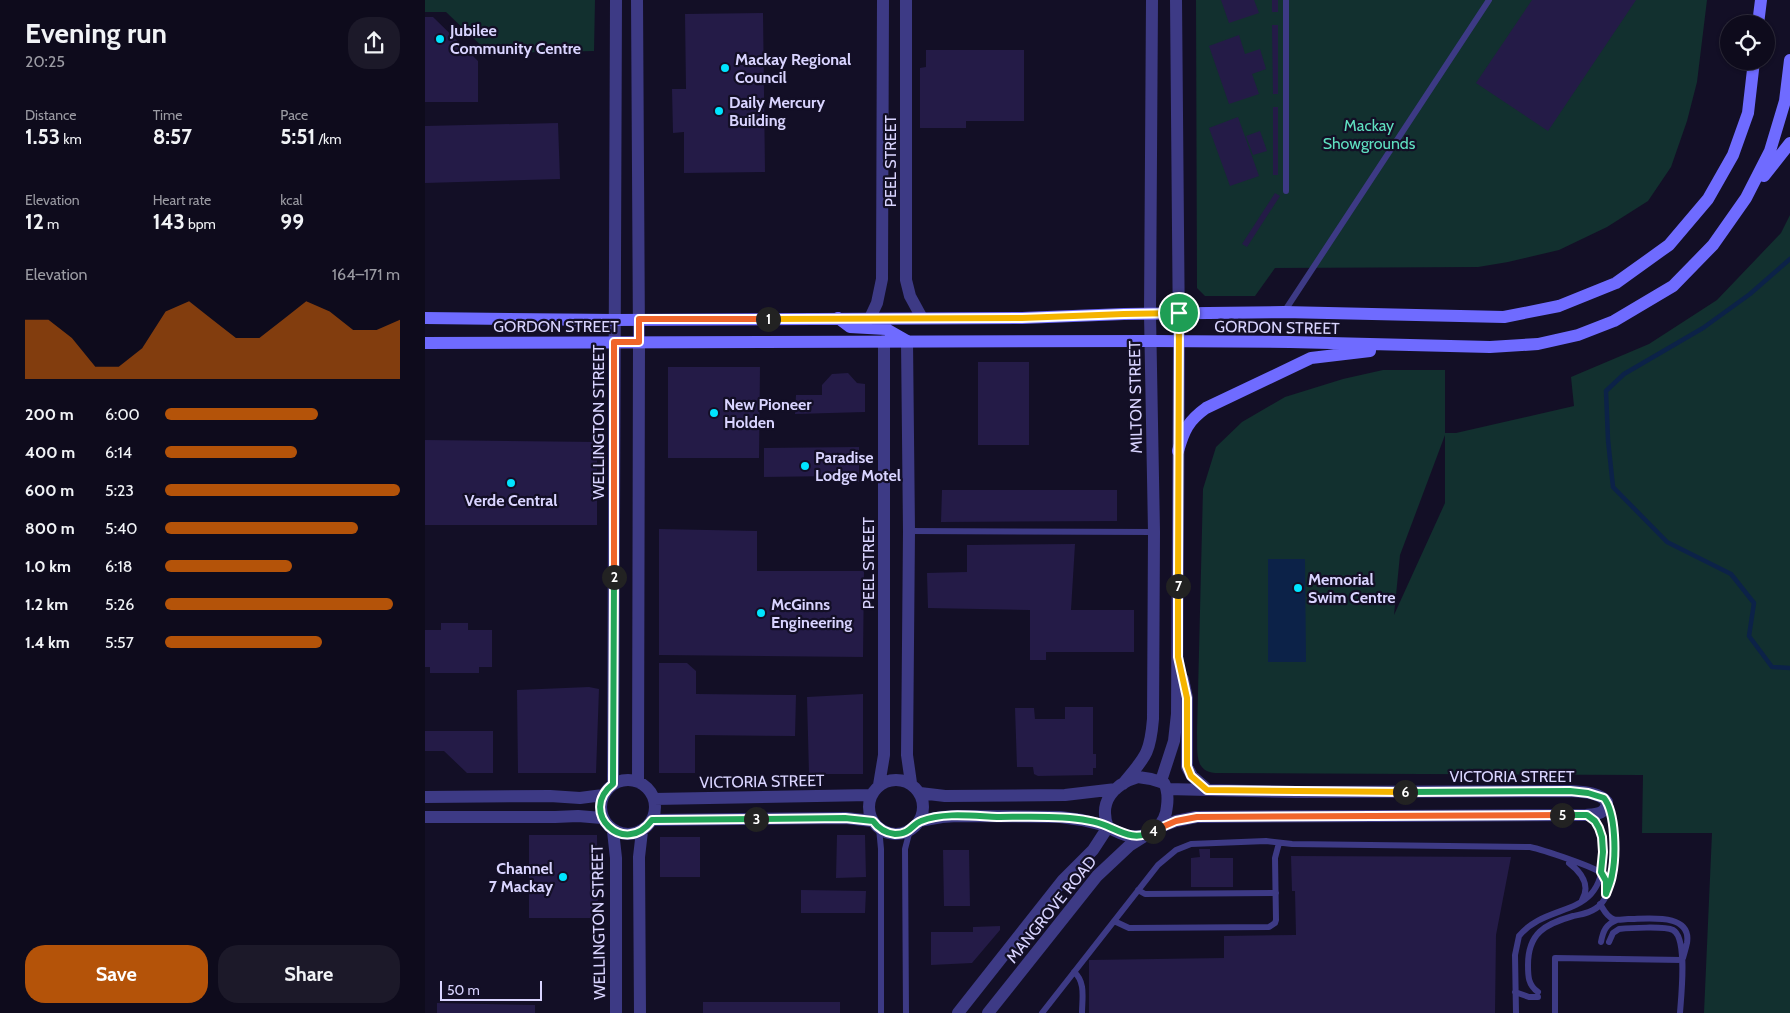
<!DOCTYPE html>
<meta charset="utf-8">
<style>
:root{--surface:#0e0b1c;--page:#1c1929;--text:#f1f3f6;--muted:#9b9ba3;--line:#2e2b3b;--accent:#b45309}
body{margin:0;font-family:Cabin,sans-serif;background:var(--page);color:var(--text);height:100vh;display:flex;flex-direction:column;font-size:19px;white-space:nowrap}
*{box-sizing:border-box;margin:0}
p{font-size:16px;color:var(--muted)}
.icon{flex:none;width:28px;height:28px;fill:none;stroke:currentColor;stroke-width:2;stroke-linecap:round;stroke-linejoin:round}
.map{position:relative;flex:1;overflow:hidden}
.panel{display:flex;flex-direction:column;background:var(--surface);width:425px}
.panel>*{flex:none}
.controls{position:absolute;left:1295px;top:15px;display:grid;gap:10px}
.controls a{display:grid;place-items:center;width:55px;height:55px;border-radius:50%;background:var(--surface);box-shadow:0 1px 4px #0004,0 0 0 1px var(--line);font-size:25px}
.scale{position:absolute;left:15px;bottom:12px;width:102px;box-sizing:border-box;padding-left:5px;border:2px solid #d9d4ff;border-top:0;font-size:14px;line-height:18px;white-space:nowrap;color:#d9d4ff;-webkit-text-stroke:4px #130f26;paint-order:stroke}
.pin{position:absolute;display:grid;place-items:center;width:42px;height:42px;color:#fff;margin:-21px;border:2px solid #fff;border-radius:50%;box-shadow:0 1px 5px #0007}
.km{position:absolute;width:25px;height:25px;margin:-12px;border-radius:50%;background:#222;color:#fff;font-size:14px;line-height:25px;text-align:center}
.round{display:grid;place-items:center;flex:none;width:52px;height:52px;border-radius:20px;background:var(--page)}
.head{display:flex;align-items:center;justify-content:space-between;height:85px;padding:0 25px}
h1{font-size:28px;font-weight:700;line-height:38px}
.figures{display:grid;grid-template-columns:repeat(3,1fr);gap:8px;height:85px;padding:5px 25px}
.figures div{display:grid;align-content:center}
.figures b{font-size:21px;font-weight:700}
.figures small{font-size:14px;font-weight:400}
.figures p{font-size:14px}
.chart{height:140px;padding:10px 25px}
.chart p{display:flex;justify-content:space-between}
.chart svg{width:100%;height:90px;margin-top:5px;fill:var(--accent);opacity:.7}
.primary-button{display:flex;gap:10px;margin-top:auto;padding:10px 25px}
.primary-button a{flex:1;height:58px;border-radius:20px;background:var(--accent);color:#fff;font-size:20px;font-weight:700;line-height:58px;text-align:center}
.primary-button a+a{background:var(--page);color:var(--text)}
ul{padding:0 25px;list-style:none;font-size:16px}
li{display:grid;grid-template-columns:80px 60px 1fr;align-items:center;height:38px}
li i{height:12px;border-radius:6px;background:var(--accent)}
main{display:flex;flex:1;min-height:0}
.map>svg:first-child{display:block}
</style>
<main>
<section class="panel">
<div class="head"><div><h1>Evening run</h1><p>20:25</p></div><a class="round"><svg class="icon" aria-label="share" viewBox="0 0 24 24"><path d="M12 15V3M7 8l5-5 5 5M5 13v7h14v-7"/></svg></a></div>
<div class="figures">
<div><p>Distance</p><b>1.53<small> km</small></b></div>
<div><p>Time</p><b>8:57</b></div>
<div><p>Pace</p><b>5:51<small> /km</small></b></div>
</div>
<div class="figures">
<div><p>Elevation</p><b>12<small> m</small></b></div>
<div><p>Heart rate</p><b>143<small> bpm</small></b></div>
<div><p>kcal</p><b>99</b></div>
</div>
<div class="chart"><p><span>Elevation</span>164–171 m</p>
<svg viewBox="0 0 160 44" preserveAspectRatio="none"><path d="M0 44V15L10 15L20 24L30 38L40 38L50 29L60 11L70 6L80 15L90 24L100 24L110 15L120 6L130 11L140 20L150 20L160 15V44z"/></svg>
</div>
<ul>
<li><b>200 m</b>6:00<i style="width:65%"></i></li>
<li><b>400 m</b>6:14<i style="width:56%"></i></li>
<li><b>600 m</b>5:23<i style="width:100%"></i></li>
<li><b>800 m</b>5:40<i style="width:82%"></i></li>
<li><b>1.0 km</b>6:18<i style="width:54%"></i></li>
<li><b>1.2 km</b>5:26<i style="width:97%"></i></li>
<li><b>1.4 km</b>5:57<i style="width:67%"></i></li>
</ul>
<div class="primary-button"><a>Save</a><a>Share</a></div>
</section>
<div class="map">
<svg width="1365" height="1013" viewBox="0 0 1365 1013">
<rect width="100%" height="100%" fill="#130f26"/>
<path fill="#12302f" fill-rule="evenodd" d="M 0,0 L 170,0 L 169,51 L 64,53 L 21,12 L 0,12 Z
M 771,0 L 1282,0 L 1272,82 L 1262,121 L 1246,167 L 1223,201 L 1182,227 L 1134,250 L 1083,262 L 1053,267 L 850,268 L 830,296 L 780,296 L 772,288 Z
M 1365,215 L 1365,1013 L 1279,1013 L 1287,833 L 1217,833 L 1218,775 L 790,773 C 768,771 773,750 772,733 L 778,489 L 791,447 L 817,422 L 860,397 L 918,379 L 958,370 L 1020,370 L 1020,433 L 1031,433 L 1149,406 L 1146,377 L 1224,344 L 1292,300 L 1356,233 ZM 1020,435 L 1020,503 L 969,615 L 975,555 Z"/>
<path fill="#0c2248" d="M 843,559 L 880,559 L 881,662 L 843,662 Z"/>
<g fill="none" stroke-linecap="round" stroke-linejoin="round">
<path stroke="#0c2248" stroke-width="4.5" d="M 1365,259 L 1325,294 L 1278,328 L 1199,374 L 1181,391 L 1183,440 L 1188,487 L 1242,542 L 1306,574 L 1329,603 L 1324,636 L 1347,667 L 1365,668"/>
</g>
<path fill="#241b47" d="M 796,0 L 829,0 L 834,13 L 804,23 Z
M 847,0 L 853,0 L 853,12 L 847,12 Z
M 1107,0 L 1211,0 L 1123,131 L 1051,83 Z
M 338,13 L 340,172 L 259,173 L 259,132 L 248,133 L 247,89 L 261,89 L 260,14 Z
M 0,17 L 8,17 L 53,61 L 53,102 L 0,102 Z
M 847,25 L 853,25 L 853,94 L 848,94 Z
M 814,35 L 820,54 L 835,49 L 841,69 L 827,74 L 834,94 L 804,104 L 784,46 Z
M 501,50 L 599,50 L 599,121 L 541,121 L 541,128 L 495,128 L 495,68 L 501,67 Z
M 848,107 L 853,107 L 853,175 L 848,175 Z
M 813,117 L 834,176 L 805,186 L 784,128 Z
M 133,123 L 135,179 L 0,183 L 0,126 Z
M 835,131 L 842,151 L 828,155 L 821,136 Z
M 850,193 L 855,196 L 822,247 L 817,244 Z
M 553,362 L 604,362 L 604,445 L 553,445 Z
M 243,367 L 335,367 L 334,458 L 243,458 Z
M 423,373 L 432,383 L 440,384 L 440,412 L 370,414 L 371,395 L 397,395 L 397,385 L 407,374 Z
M 0,440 L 172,442 L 172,525 L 0,525 Z
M 434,447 L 434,482 L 410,482 L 410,476 L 339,477 L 339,448 Z
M 517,490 L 692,490 L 692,521 L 516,522 Z
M 234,529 L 332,531 L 332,571 L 439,571 L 438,657 L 234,655 Z
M 650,544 L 646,610 L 709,610 L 709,652 L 621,652 L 621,660 L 605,660 L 605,610 L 503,608 L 502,573 L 542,572 L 542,545 Z
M 16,623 L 43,623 L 43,630 L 67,630 L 67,667 L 54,667 L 54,673 L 5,673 L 5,667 L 0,667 L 0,630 L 16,630 Z
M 234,663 L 262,663 L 271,671 L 271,694 L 371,695 L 370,736 L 270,735 L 270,773 L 234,773 Z
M 164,687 L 174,689 L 171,773 L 93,773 L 92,690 Z
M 438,694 L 438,774 L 384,774 L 382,697 Z
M 640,707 L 668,707 L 668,754 L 671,754 L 671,768 L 668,768 L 668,775 L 613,776 L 609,774 L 608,767 L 592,767 L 590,708 L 609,708 L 610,719 L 640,719 Z
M 0,731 L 68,731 L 68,773 L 42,773 L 19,751 L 0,751 Z
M 104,835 L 172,835 L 173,918 L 104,918 Z
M 412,835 L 440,835 L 441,877 L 411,878 Z
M 235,837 L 275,837 L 275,877 L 235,877 Z
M 774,849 L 785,849 L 785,858 L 808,858 L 808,887 L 766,887 L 766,858 L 775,857 Z
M 518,850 L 544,850 L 545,906 L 519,906 Z
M 866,856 L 1086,857 L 1071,935 L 1070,1013 L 664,1013 L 664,960 L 799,958 L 799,936 L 871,935 L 870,891 L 867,891 Z
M 376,890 L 441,891 L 440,913 L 376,913 Z
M 575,926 L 575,930 L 547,963 L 506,965 L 506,932 L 548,932 L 548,927 Z
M 278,1002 L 415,1002 L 415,1013 L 278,1013 Z
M 12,1003 L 110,1005 L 110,1013 L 12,1013 Z"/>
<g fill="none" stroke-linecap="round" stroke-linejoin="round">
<path stroke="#3d3a85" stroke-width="6" d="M 861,0 L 861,191
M 859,312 L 1064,0
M 484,531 L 729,532
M 454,828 L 456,849 L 456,1013
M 1144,863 C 1156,872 1166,885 1157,900
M 713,890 L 720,894 L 851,893
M 1175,904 C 1179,910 1181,916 1188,919 C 1192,921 1198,919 1203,919 C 1222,919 1267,912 1262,943 C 1261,948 1259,954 1258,958
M 689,921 L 704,928 L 844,927 L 850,923 L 851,920 L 850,858 L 854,843
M 1176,942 C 1178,931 1181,924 1192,920
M 1184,942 L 1188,933 L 1194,929 C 1204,928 1240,926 1248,930 C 1263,938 1256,997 1255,1013
M 649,972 C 661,982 657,999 657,1013
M 1090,992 L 1104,997 L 1113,997
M 1113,992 C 1103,985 1103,976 1103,965 C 1103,933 1120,924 1148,916 C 1158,914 1169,912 1176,904 C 1193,884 1190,829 1184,806
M 481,1013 L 480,849 L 485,830
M 617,1013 L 733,865 L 751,850 L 766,844 L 841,841 L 867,844 L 1105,847 C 1115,849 1174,868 1179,875 C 1183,880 1182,888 1181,894
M 1091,1013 L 1090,955 L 1094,936 C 1124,899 1181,922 1178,849 C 1177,834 1175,823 1162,816
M 1130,1013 L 1130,958 L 1257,960"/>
<path stroke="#3d3a85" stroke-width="12" d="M 212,0 L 214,341 L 213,782
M 481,0 L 481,280 L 485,296 L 497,318
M 445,318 L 452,303 L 457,279 L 458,0
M 482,341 L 484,531 L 482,755 L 486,783
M 758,679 L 762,698 L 762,767 L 767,776 L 783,790
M 713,777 L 726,779 L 739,783 C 743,790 743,798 742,806 C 741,825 724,839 705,836 C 697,835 690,831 683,827 C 673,802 689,784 713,777 Z
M176 807a27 27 0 1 1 54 0a27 27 0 1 1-54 0Z
M444 807a27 27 0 1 1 54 0a27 27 0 1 1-54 0Z
M 736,781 L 749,741 L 752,714 L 754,342 L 751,0
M 188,784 L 191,0
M 698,784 C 720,757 725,755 728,719 L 729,532 L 725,314 L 727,0
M 454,785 L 459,755 L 459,341
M 495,793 L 520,796 L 640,795 L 691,789
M 0,797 L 125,796 L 155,798 L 178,795
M 229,799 L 446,795
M 0,817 L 130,817 L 153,816 L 177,818
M 227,820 L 421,818 L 447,821
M 494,821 L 517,817 L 532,816 L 635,817 L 657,820 L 682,826
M 734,827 L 751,821 L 771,817 C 901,817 1031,815 1161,815 C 1172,814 1181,814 1182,802 C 1174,792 1158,792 1145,791 L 872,792 L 742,789
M 188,831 L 191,858 L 191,1013
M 215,1013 L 214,857 L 217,831
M 533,1013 L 638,880 L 668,850 L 683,827
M 563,1013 L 672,876 L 704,846 L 723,834"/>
<path stroke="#6f6bff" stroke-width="12" d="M 1333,24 L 1336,0
M 1339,176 L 1365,143
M 0,318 L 189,320 L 597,318 L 699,314 L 859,312 L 1079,317 L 1134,306 L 1191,283 L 1244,245 L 1283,199 L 1308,155 L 1323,113 L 1329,61
M 413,318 L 425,327 L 461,329 L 482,341
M 0,343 L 726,341 L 865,342 L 1065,347 L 1113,344 L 1153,335 L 1189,321 L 1248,286 L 1288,245 L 1321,198 L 1345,151 L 1360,101 L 1365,60
M 753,451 C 759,430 763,421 781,408 L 886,358 L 945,351"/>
</g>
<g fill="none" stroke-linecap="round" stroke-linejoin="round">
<g stroke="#fff" stroke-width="10">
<path id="split-1" d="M 343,319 L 597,318 L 699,314 L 754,313"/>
</g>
<g stroke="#fff" stroke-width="10">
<path id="split-2" d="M 189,577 L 189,342 L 214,342 L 214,319 L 343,319"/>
</g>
<g stroke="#fff" stroke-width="10">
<path id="split-3" d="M 189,577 L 188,784 C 152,812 200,858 227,820 L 331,819"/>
</g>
<g stroke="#fff" stroke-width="10">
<path id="split-4" d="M 331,819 L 420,818 L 448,821 C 453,828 461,833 470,834 C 486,834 487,824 496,821 C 519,812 548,816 572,817 C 602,817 655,814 682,826 C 698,833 711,841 728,831"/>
</g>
<g stroke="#fff" stroke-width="10">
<path id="split-5" d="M 728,831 L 751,821 L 772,817 C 893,817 1015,815 1137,815"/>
</g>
<g stroke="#fff" stroke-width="10">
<path id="split-6" d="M 980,792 L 1145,791 L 1163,793 L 1179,798 C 1191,813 1191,856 1187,875 C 1186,882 1183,888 1181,894 L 1181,881 L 1176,872 L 1178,852 L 1177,837 L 1174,828 L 1170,821 L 1162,815 L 1137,815"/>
</g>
<g stroke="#fff" stroke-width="10">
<path id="split-7" d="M 753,586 L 753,657 L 762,698 L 762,766 L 766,776 L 782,790 L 980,792"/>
</g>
<g stroke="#fff" stroke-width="10">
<path id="split-8" d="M 753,586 L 754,313"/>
</g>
<use href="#split-1" stroke="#f5b400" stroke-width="6"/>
<use href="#split-2" stroke="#f0652b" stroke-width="6"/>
<use href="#split-3" stroke="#22a559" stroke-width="6"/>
<use href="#split-4" stroke="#22a559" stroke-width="6"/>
<use href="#split-5" stroke="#f0652b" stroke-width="6"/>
<use href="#split-6" stroke="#22a559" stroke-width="6"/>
<use href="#split-7" stroke="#f5b400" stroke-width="6"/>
<use href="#split-8" stroke="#f5b400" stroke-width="6"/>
</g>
<g fill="#00e5ff" stroke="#130f26" stroke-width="2">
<circle cx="15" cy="39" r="5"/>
<circle cx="300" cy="68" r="5"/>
<circle cx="294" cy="111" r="5"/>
<circle cx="289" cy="413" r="5"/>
<circle cx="380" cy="466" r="5"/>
<circle cx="86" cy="483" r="5"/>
<circle cx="873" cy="588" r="5"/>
<circle cx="336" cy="613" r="5"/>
<circle cx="138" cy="877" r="5"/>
</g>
<g text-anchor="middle" stroke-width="4.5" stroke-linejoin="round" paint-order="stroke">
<g font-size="16" font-weight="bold" fill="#d9d4ff" stroke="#130f26" text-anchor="start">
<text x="25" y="36">Jubilee<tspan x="25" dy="18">Community Centre</tspan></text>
<text x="310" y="65">Mackay Regional<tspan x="310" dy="18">Council</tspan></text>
<text x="304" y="108">Daily Mercury<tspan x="304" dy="18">Building</tspan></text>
<text x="299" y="410">New Pioneer<tspan x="299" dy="18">Holden</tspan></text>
<text x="390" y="463">Paradise<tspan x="390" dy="18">Lodge Motel</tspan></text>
<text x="86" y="506" text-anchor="middle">Verde Central</text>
<text x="883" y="585">Memorial<tspan x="883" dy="18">Swim Centre</tspan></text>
<text x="346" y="610">McGinns<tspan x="346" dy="18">Engineering</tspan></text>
<text x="128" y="874" text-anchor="end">Channel<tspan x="128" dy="18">7 Mackay</tspan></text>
</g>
<g font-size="16" fill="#5fe0c0" stroke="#130f26">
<text x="944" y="131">Mackay<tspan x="944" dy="18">Showgrounds</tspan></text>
</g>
<g font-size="16" fill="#d9d4ff" stroke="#130f26">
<text transform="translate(465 161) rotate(-90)" y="6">PEEL STREET</text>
<text x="131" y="332">GORDON STREET</text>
<text transform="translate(852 327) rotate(1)" y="6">GORDON STREET</text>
<text transform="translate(710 397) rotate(-91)" y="6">MILTON STREET</text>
<text transform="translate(173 422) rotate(-90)" y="6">WELLINGTON STREET</text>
<text transform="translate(443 563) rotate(-90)" y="6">PEEL STREET</text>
<text x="1087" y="782">VICTORIA STREET</text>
<text transform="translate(337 781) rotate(-1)" y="6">VICTORIA STREET</text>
<text transform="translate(626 909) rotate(-51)" y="6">MANGROVE ROAD</text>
<text transform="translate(173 922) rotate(-91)" y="6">WELLINGTON STREET</text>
</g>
</g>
</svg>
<div class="controls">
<a><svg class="icon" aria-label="locate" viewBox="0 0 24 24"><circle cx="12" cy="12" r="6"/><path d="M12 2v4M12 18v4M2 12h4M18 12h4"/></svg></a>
</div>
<div class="scale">50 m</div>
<div class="pin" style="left:754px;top:313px;background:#1e9e55"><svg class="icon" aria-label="arrive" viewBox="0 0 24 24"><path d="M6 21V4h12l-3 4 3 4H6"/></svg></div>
<b class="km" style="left:343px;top:319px">1</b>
<b class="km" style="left:189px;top:577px">2</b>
<b class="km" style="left:331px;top:819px">3</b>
<b class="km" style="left:728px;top:831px">4</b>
<b class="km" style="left:1137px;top:815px">5</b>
<b class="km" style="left:980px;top:792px">6</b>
<b class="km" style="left:753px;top:586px">7</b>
</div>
</main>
